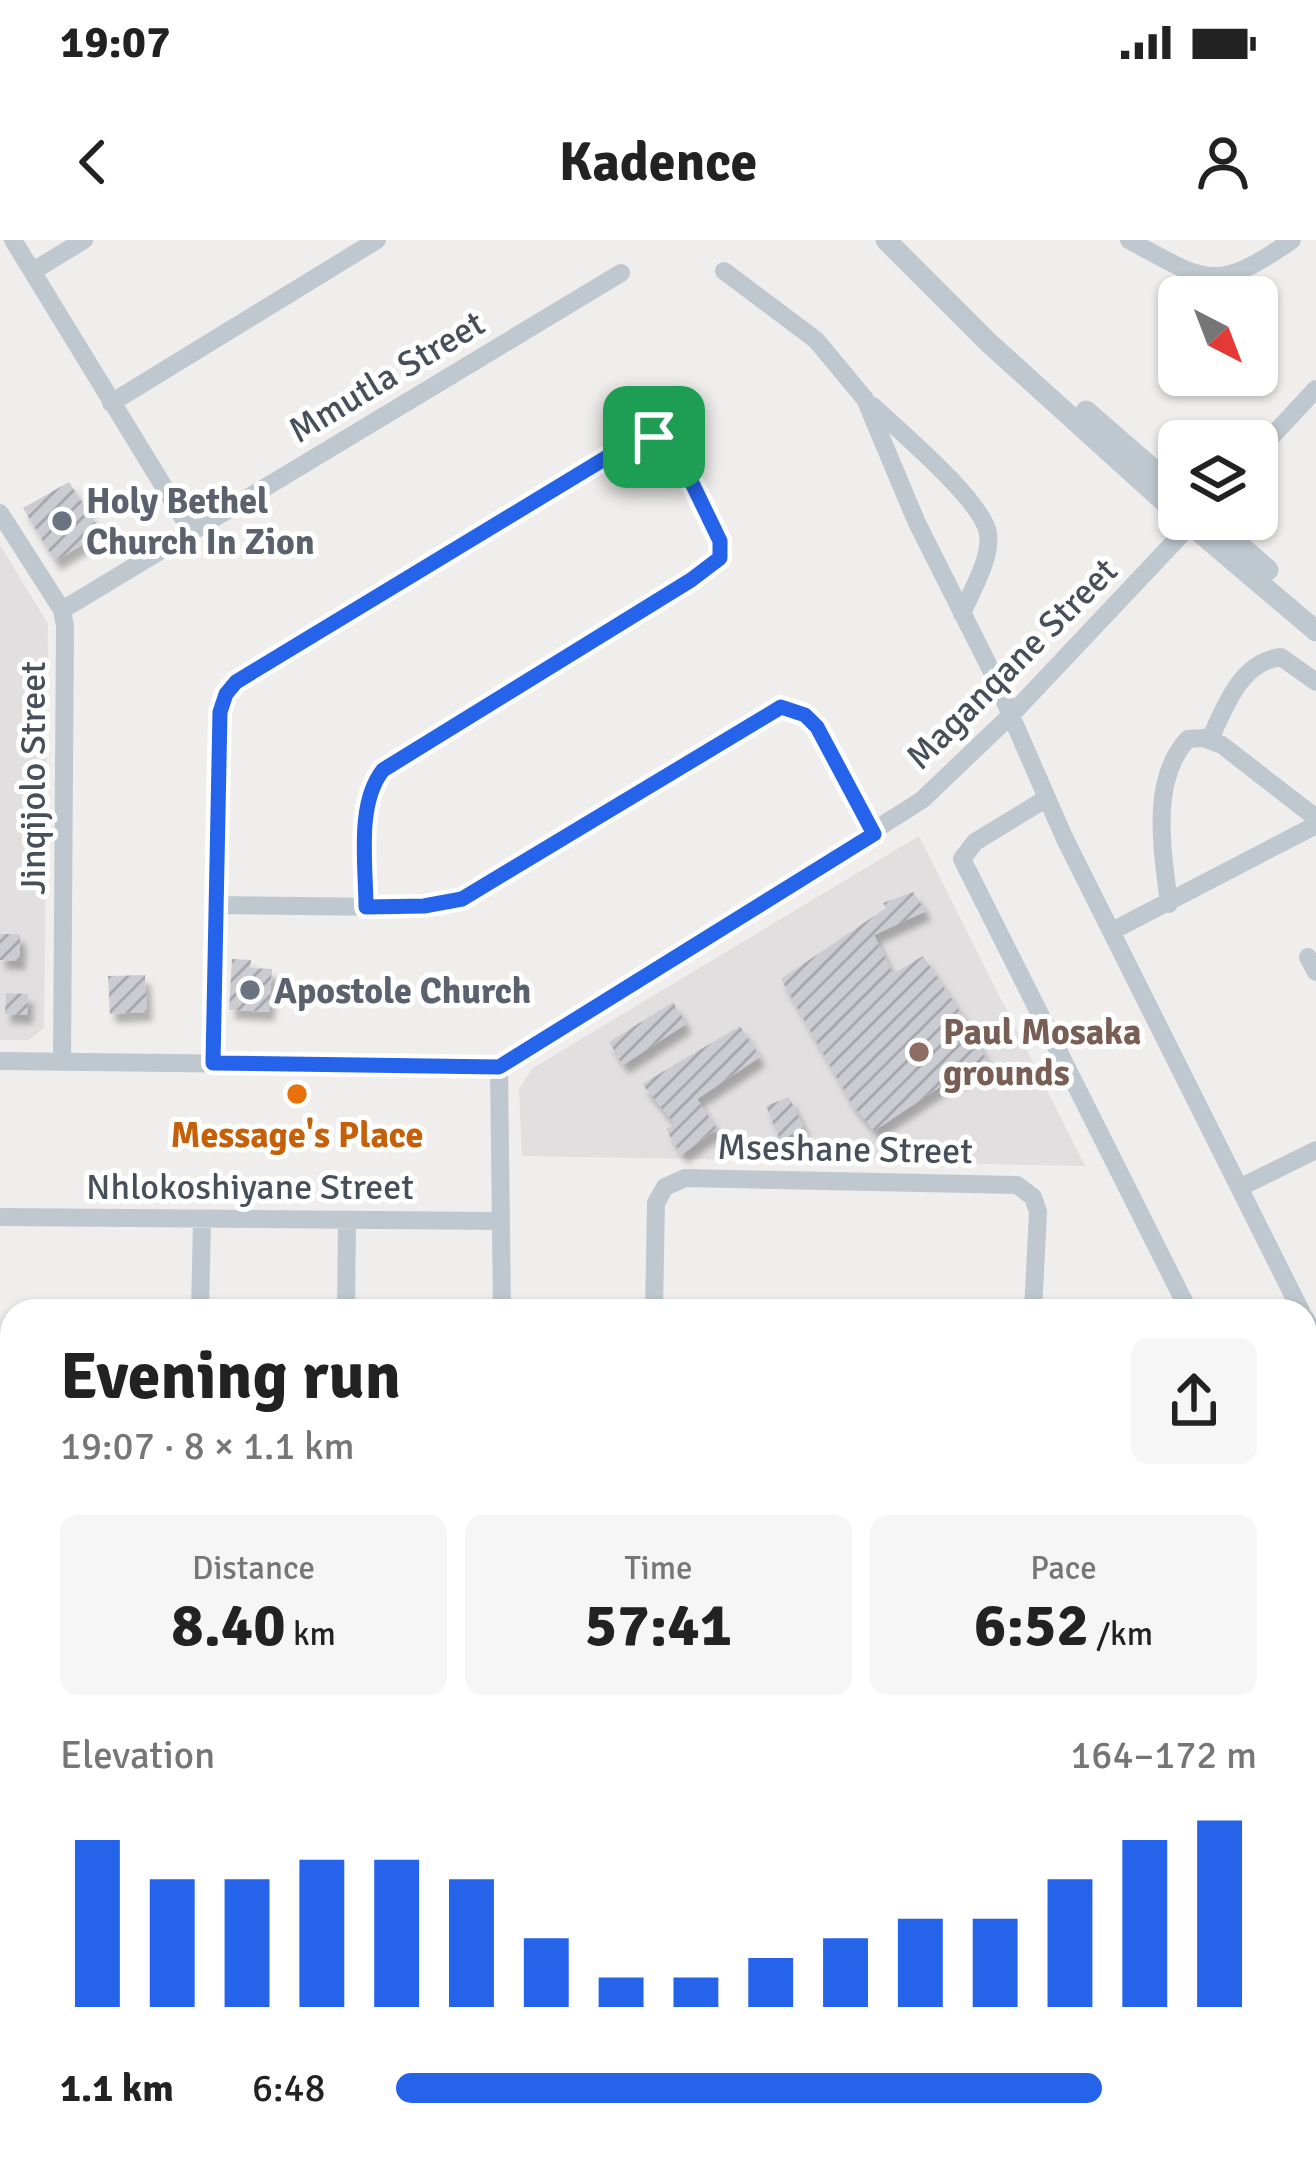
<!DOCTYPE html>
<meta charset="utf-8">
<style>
:root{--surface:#fff;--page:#f6f6f6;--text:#222;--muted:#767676;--accent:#2563eb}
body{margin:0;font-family:Signika,sans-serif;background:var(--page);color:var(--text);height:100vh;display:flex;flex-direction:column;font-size:45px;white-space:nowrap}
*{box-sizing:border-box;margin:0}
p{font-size:39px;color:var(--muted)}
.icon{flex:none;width:66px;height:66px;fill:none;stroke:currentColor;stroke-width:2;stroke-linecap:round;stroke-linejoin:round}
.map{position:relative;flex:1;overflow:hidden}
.panel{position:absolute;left:0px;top:1059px;width:1317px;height:861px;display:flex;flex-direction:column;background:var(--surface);border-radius:36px 36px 0 0;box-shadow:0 3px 9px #0004}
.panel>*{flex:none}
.needle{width:78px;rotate:138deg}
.fabs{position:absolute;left:1158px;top:36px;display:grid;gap:24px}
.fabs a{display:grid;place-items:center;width:120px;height:120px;border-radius:18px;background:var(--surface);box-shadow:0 3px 9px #0004;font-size:60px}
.pin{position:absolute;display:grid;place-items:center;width:102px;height:102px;color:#fff;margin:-51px;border-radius:24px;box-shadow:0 6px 18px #0006}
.round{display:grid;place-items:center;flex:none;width:126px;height:126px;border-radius:18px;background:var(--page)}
.summary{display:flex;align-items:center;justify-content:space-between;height:204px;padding:0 60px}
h1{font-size:66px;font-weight:700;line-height:90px}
.figures{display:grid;grid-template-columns:repeat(3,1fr);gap:18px;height:204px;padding:12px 60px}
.figures div{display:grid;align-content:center;border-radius:18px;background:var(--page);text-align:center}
.figures b{font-size:60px;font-weight:700}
.figures small{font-size:33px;font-weight:400}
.figures p{font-size:33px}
.chart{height:336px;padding:24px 60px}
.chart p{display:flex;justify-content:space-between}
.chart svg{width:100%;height:216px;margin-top:12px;stroke:var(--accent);stroke-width:6}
ul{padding:0 60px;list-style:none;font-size:39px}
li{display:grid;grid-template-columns:192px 144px 1fr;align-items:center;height:90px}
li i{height:30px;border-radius:15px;background:var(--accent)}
.status{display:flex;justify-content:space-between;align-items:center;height:84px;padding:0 60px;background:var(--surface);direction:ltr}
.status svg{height:33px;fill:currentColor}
header{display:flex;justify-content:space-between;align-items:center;height:156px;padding:0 60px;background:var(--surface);font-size:54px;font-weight:700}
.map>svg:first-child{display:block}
</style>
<div class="status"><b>19:07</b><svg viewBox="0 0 49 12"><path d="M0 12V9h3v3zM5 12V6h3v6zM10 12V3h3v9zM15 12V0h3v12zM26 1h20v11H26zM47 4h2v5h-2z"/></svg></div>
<header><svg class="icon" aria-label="back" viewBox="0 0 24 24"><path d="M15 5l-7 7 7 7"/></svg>Kadence<svg class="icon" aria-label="person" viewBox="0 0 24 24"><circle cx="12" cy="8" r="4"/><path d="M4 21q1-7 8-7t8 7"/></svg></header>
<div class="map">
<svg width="1316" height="1918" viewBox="0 0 1316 1918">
<defs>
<pattern id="building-hatch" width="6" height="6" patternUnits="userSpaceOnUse" patternTransform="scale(3)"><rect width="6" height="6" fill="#cbccd2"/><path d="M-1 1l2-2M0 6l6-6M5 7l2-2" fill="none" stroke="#a7a8ad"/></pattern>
<filter id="shadow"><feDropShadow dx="5.5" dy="9" stdDeviation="3" flood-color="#0004"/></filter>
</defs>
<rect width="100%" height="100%" fill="#f0eeed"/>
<path fill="#e1dfdf" d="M 0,305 L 48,384 L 44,788 L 29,800 L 0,800 Z
M 919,596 L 1085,926 L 522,916 L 519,849 L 533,828 Z"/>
<path fill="url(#building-hatch)" filter="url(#shadow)" d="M 69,242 L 102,293 L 55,321 L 23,268 Z
M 913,652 L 926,671 L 874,695 L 893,734 L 923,716 L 965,779 L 987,821 L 955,842 L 953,838 L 874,891 L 853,866 L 781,739 L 886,668 L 883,663 Z
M 0,694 L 20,694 L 20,721 L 0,720 Z
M 232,719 L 251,720 L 250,728 L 272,729 L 269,772 L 229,770 Z
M 145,735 L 147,772 L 110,774 L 108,736 Z
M 6,753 L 28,754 L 27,775 L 5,774 Z
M 673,762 L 686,784 L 623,825 L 609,802 Z
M 740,786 L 760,817 L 697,859 L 717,889 L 681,915 L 666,889 L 675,884 L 642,844 Z
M 789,857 L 804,888 L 780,900 L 766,866 Z"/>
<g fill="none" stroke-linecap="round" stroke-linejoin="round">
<path stroke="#bfc7cf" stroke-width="18" d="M 13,0 L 191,291
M 1129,0 C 1207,43 1216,53 1292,0
M 33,31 L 84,0
M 724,31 L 816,100 L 865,159 L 917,283 L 992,432 L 1064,597 L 1301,1071
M 111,163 L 377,0
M 873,166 C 899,191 982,260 988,293 C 992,318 971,351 962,374
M 1257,212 L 1316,149
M 0,273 L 62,370 L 65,386 L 62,821
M 62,370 L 621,33
M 1210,499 C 1225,467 1240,422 1281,417 L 1316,442
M 1047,558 L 975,602 L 962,619 L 1189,1071
M 1169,664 C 1163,613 1149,540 1188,499 L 1204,498 L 1222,505 L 1316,578
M 217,665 L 392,667 L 452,663 L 781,467 L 805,475 L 817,487 L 874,594
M 1114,690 L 1316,585
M 1308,717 L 1316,732
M 0,821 L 499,827 L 922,560 L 1011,475 L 1196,279
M 213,823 L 220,472 L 232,445 L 635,199 C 649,195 659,197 671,206 C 685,219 725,301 720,318 L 691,340 L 383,530 C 356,564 367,626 366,667
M 499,827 L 502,1071
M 1241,947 L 1316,910
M 0,977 L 500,981
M 200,1071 L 202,981
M 346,1071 L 347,980
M 654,1071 L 656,963 L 665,947 L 685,938 L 1017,945 L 1033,957 L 1038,972 L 1033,1071
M 1305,1078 L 1316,1099
M 0,1224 L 12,1221
M 0,1264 L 12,1286
M 1305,1292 L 1316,1313
M 0,1388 L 12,1381
M 0,1562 L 12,1555
M 1305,1565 L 1316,1563
M 0,1765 L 12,1757
M 260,1908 L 263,1918
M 46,1918 L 62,1908
M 428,1918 L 462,1908
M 1173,1918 L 1173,1908"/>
<path stroke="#bfc7cf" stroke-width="21" d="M 886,0 L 989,103 L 1179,275
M 1086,171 L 1179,252
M 1184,279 L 1316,391
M 1210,279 L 1268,330"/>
</g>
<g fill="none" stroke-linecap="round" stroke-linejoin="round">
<g stroke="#fff" stroke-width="24">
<path id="route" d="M 642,196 L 664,202 L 678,214 L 720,301 L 720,318 L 691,340 L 383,530 C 356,564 366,625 366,667 L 424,666 L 462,659 L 781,467 L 805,475 L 817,487 L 874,594 L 499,827 L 213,823 L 220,472 L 226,454 L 236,442 Z"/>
</g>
<use href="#route" stroke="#2563eb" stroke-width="15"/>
</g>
<g fill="#6b7280" stroke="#fff" stroke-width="4.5">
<circle cx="62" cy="281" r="12"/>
<circle cx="250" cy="750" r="12"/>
</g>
<circle fill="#8d6e63" stroke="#fff" stroke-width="4.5" cx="919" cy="812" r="12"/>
<circle fill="#e8710a" stroke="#fff" stroke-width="4.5" cx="297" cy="854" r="12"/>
<g text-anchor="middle" stroke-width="10" stroke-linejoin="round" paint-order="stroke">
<g font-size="36" fill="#47505a" stroke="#fff">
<text transform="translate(386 136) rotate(-31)" y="13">Mmutla Street</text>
<text transform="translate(1011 423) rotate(-45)" y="13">Maganqane Street</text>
<text transform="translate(32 538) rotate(-90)" y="13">Jinqijolo Street</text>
<text transform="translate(845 908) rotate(1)" y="13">Mseshane Street</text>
<text x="250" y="959">Nhlokoshiyane Street</text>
</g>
<g font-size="36" font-weight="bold" fill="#5b616d" stroke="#fff" text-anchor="start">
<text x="86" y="273">Holy Bethel<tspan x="86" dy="41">Church In Zion</tspan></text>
<text x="274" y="763">Apostole Church</text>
</g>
<g font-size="36" font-weight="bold" fill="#785e54" stroke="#fff" text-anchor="start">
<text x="943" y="804">Paul Mosaka<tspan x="943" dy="41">grounds</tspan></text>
</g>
<g font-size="36" font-weight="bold" fill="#c56008" stroke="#fff">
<text x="297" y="907">Message's Place</text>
</g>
</g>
</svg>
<div class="fabs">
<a><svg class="needle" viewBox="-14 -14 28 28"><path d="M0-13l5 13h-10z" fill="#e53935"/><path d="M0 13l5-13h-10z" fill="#767676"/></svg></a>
<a><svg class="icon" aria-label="layers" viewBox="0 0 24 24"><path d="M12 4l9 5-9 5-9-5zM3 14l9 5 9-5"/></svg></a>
</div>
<div class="pin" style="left:654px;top:197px;background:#1e9e55"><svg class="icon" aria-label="arrive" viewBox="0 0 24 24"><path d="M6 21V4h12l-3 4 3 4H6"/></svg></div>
<section class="panel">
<div class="summary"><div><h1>Evening run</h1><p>19:07 · 8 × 1.1 km</p></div><a class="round"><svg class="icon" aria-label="share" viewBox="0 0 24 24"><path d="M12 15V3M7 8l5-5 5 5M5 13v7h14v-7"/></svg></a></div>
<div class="figures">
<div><p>Distance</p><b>8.40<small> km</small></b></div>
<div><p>Time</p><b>57:41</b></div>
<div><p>Pace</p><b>6:52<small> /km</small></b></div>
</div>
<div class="chart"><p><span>Elevation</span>164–172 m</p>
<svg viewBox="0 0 160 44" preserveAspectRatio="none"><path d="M5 44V10M15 44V18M25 44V18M35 44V14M45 44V14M55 44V18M65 44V30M75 44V38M85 44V38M95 44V34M105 44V30M115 44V26M125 44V26M135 44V18M145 44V10M155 44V6"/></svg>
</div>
<ul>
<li><b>1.1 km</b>6:48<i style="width:82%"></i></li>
</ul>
</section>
</div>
